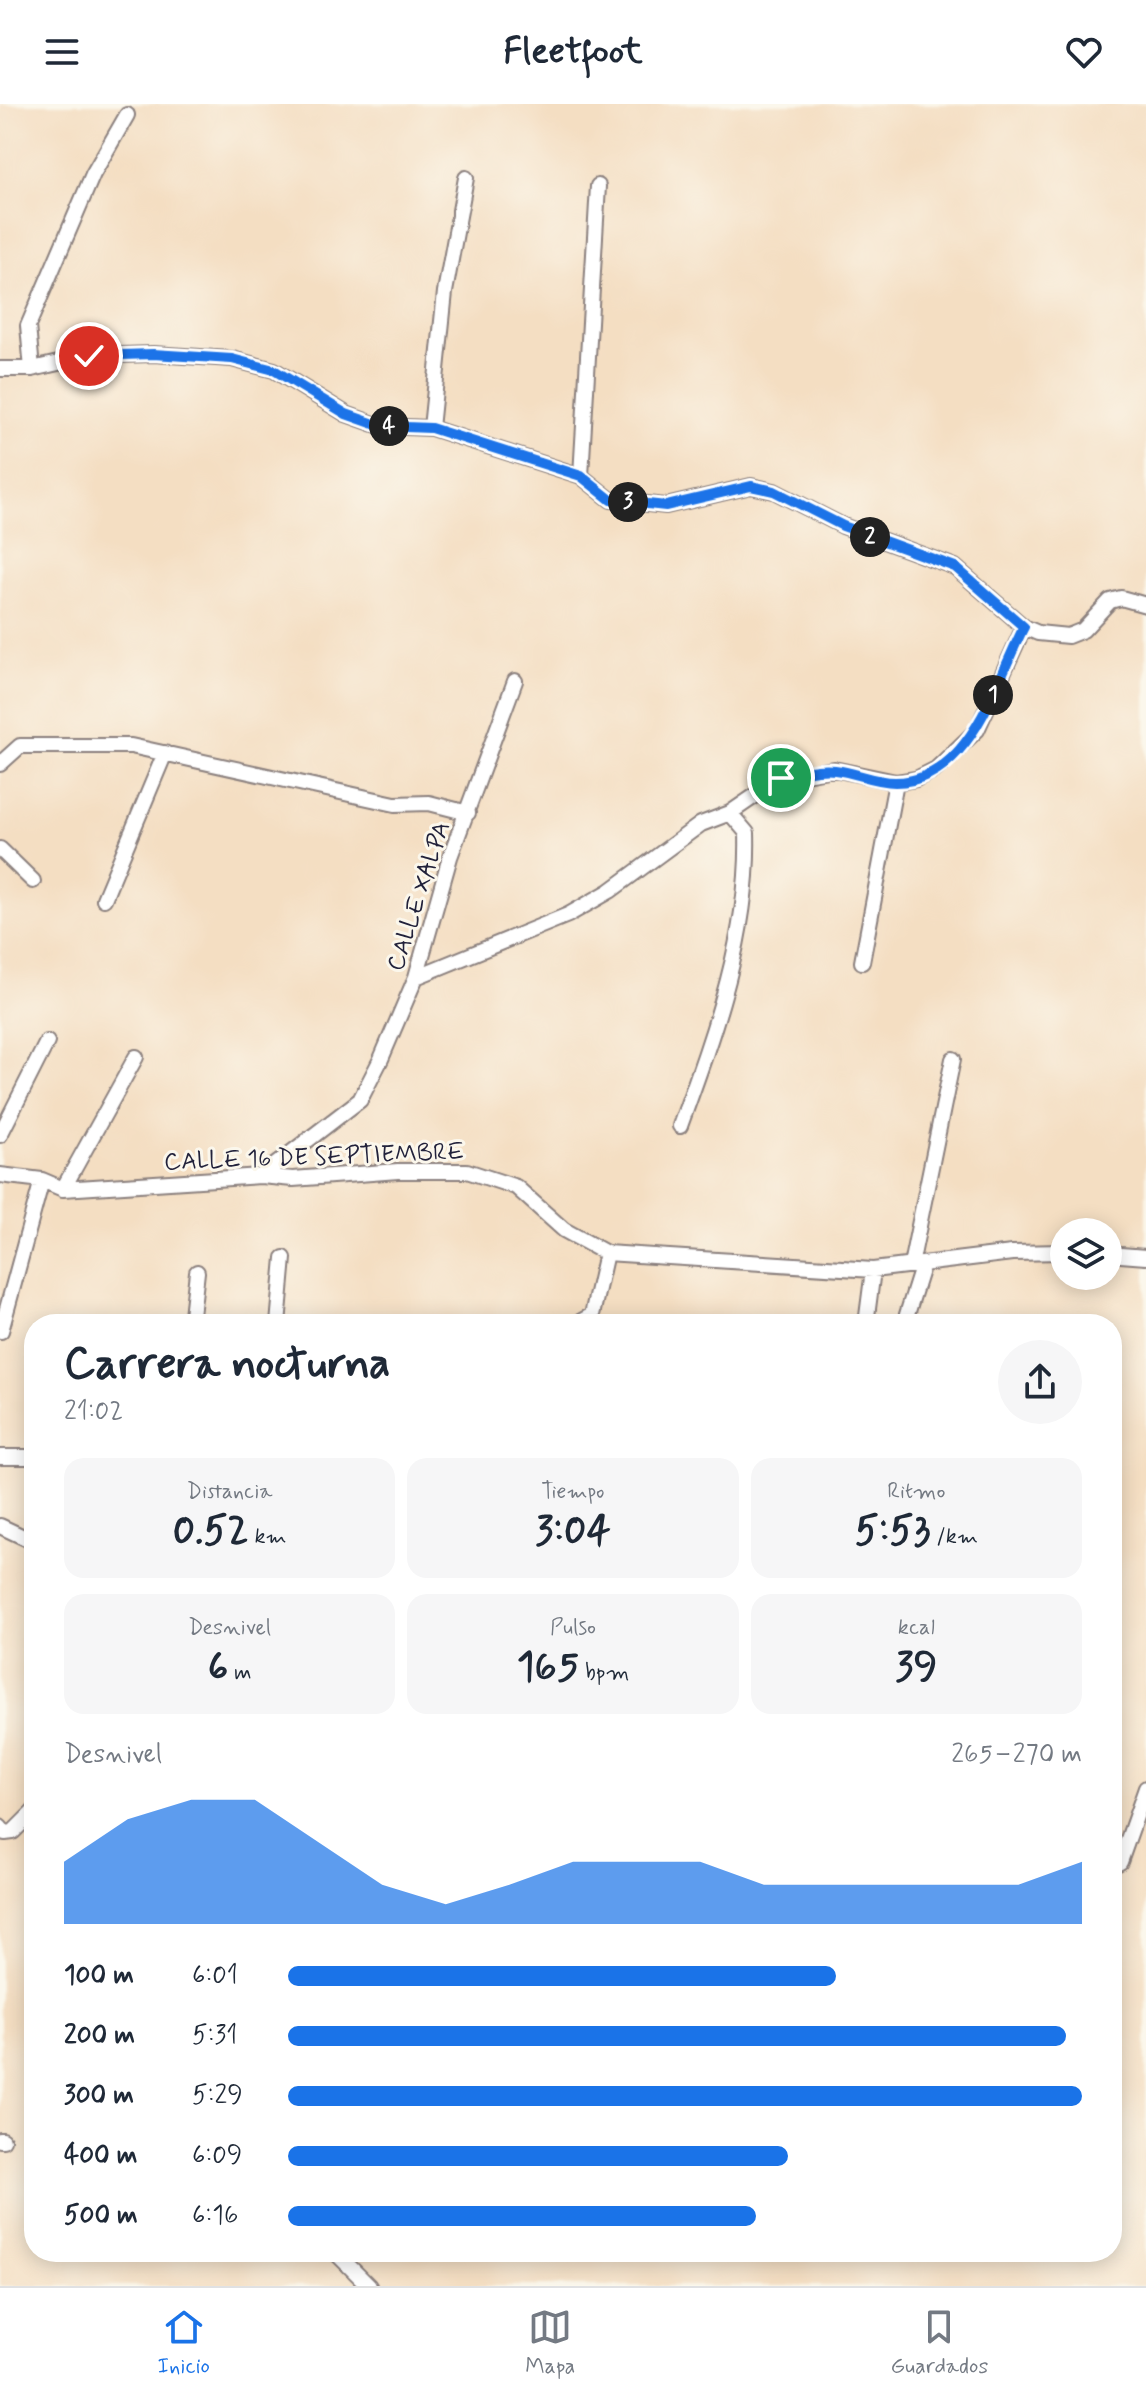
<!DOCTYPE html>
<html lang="es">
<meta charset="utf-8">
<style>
:root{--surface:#fff;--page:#f6f6f7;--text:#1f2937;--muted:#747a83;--line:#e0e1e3;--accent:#1a73e8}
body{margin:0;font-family:Mynerve,sans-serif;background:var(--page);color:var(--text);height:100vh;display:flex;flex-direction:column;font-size:30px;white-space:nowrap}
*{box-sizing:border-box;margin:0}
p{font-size:26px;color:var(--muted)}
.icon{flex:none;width:44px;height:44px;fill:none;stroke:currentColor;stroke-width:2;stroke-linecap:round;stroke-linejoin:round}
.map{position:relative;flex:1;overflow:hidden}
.details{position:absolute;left:24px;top:1210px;width:1098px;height:948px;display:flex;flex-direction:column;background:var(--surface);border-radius:32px;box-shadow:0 4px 20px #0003}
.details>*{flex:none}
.tools{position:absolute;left:1050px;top:1114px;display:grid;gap:16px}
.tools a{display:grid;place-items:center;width:72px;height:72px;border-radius:50%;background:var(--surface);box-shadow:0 4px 20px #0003;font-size:40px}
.pin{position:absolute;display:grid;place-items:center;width:68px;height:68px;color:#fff;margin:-34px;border:4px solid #fff;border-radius:50%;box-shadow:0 2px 8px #0007}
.km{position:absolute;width:40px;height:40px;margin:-20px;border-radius:50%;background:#222;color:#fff;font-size:22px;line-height:40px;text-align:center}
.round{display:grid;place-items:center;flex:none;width:84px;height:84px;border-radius:42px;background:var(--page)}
.summary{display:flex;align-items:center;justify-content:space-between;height:136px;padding:0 40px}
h1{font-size:44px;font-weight:800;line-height:60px}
.figures{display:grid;grid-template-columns:repeat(3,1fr);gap:12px;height:136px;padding:8px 40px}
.figures div{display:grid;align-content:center;border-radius:20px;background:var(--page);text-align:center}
.figures b{font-size:40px;font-weight:800}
.figures small{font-size:22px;font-weight:400}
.figures p{font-size:22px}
.chart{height:224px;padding:16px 40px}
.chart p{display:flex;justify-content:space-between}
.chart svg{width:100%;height:144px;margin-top:8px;fill:var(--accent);opacity:.7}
ul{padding:0 40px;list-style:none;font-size:26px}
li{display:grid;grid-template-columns:128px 96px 1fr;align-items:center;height:60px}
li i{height:20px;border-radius:10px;background:var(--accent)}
header{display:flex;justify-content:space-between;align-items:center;height:104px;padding:0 40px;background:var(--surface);font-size:36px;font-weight:800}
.tabs{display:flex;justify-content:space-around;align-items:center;height:112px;border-top:2px solid var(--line);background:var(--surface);font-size:22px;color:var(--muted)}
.tabs a{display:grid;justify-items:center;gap:4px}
.tabs .on{color:var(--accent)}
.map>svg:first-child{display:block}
</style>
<header><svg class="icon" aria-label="menu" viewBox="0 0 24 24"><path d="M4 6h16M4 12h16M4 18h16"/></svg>Fleetfoot<svg class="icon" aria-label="heart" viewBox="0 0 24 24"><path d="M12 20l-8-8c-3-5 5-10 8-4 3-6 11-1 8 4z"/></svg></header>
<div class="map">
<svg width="1146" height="2182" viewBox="0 0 1146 2182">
<rect width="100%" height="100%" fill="#fbf7ec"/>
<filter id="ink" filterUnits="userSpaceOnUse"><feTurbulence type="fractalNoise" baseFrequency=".0125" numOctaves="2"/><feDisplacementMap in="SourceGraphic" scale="16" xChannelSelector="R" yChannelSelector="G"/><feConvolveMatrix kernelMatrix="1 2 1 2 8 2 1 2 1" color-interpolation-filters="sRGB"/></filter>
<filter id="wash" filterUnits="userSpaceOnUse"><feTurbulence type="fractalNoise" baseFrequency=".006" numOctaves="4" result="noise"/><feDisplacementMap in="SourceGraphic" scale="32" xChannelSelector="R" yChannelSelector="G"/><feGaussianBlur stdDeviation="1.8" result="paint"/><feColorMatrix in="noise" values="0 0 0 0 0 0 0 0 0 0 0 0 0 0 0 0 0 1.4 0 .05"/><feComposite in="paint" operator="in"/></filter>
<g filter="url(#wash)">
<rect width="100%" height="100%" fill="#f4dec2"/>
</g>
<g filter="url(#ink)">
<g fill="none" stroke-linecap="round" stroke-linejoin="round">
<g stroke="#8b807e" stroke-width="18">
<path id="minor" d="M 0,265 L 32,265 L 89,252 L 153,250 L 232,255 L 274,266 L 346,310 L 380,322 L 431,324 L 581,372 L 611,396 L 666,402 L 751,382 L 774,387 L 843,422 L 955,463 L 1024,523 L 1038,529 L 1068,532 L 1083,526 L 1110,497 L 1121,494 L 1146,501
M 32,265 L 28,222 L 93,70 L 127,11
M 431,324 L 445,188 L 466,74
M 581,372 L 598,82
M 0,660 L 20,642 L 131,642 L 395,700 L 429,699 L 468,709
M 0,745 L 33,777
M 104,795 L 165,649
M 862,858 L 896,678
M 416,873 L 568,811 L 610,787 L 701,720 L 730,709 L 781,674 L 834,665 L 896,678 L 916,675 L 936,665 L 977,626 L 1024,523
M 680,1022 C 714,928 750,830 747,729 L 730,709
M 0,1031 L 47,938
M 0,1071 L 42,1076 L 63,1085 L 261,1072 L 293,1075 L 398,1067 L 467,1067 L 516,1083 L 564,1126 L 606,1149 L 873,1166 L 1012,1149 L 1064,1148
M 261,1072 L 360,996 L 381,955 L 416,873 L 450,753 L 515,577
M 63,1085 L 136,953
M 1108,1150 L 1146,1153
M 911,1161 L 953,955
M 191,1220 L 197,1168
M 278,1220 L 284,1154
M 576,1220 L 592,1211 L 606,1149
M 866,1220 L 873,1166
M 904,1220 L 923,1160
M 1,1227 L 42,1076
M 0,1353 L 34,1353
M 0,1422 L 34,1438
M 0,1723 L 5,1729 L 13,1728 L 34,1707
M 1112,1762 L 1120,1758 L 1146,1684
M 0,2036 L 3,2036
M 335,2148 L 369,2182"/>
</g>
<use href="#minor" stroke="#fff" stroke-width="14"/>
</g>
</g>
<g fill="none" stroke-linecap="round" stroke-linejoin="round" filter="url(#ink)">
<g stroke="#fff" stroke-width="16">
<path id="route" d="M 89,252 L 153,250 L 232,255 L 274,266 L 346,310 L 380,322 L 431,324 L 581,372 L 611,396 L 666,402 L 751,382 L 774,387 L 843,422 L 955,463 L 1024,523 C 996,576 971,678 895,678 C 874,678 855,668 835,666 C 817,664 798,669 781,674"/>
</g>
<use href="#route" stroke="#1a73e8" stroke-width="10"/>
</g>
<g text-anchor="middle" stroke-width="6" stroke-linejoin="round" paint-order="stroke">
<g font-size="24" fill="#22223b" stroke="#fbf7ec">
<text transform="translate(418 792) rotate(-72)" y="8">CALLE XALPA</text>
<text transform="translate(314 1052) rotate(-2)" y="8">CALLE 16 DE SEPTIEMBRE</text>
</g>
</g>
</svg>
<div class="tools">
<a><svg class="icon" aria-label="layers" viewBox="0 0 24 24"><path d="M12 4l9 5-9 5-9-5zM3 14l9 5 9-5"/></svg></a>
</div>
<div class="pin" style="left:781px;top:674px;background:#1e9e55"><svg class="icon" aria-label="arrive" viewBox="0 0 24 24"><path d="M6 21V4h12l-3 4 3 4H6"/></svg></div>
<div class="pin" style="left:89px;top:252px;background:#d93025"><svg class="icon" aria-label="check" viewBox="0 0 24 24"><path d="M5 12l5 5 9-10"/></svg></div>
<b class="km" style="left:993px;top:591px">1</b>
<b class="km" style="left:870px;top:433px">2</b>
<b class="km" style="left:628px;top:398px">3</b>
<b class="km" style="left:389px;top:322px">4</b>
<section class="details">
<div class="summary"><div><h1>Carrera nocturna</h1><p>21:02</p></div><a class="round"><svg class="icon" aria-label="share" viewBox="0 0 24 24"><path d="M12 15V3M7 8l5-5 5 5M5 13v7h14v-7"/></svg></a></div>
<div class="figures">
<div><p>Distancia</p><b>0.52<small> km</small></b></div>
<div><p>Tiempo</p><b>3:04</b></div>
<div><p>Ritmo</p><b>5:53<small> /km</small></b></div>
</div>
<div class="figures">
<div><p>Desnivel</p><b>6<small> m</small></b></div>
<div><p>Pulso</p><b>165<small> bpm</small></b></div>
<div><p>kcal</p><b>39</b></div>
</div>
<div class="chart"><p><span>Desnivel</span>265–270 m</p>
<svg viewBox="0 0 160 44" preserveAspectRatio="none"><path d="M0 44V25L10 12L20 6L30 6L40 19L50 32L60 38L70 32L80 25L90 25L100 25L110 32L120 32L130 32L140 32L150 32L160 25V44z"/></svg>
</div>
<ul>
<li><b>100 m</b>6:01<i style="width:69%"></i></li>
<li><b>200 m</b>5:31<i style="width:98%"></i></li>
<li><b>300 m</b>5:29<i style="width:100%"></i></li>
<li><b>400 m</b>6:09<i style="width:63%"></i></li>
<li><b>500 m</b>6:16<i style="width:59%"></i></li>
</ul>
</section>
</div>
<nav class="tabs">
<a class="on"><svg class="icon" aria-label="home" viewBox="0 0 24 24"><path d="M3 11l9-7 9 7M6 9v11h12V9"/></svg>Inicio</a>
<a><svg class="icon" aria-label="map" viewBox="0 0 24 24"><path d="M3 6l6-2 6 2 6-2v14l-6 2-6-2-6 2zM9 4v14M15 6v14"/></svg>Mapa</a>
<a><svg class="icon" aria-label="saved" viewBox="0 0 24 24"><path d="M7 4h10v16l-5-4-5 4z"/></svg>Guardados</a>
</nav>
